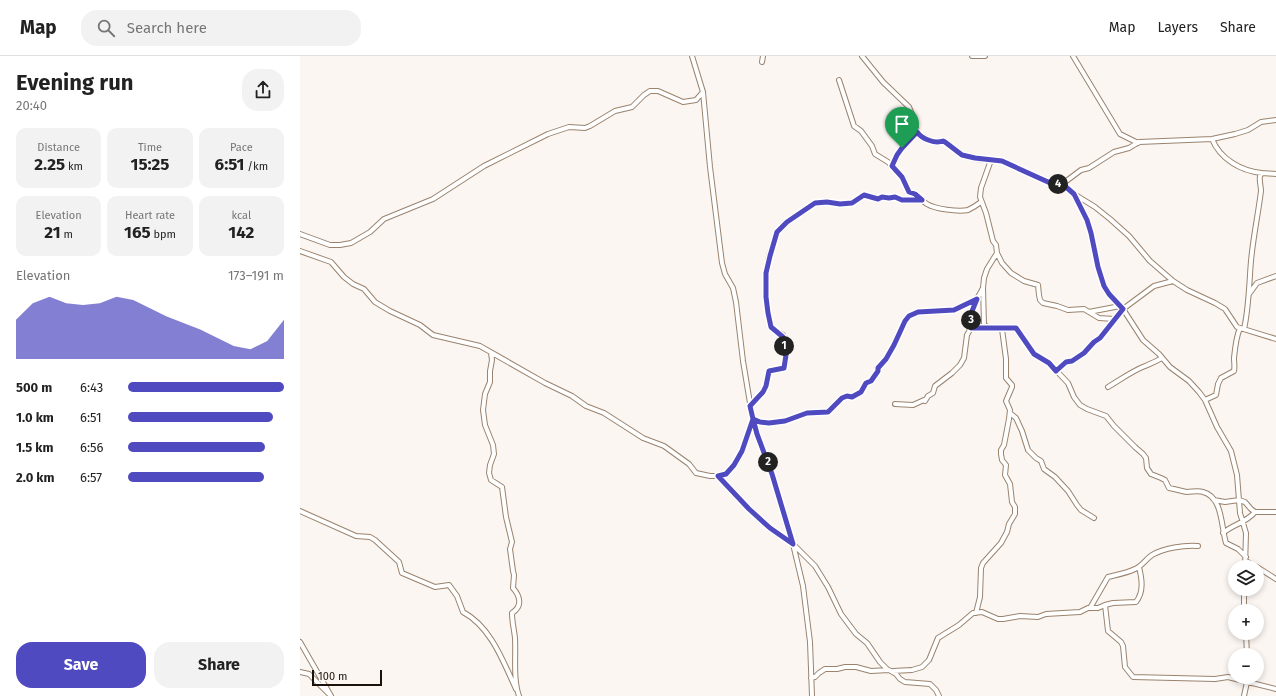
<!DOCTYPE html>
<meta charset="utf-8">
<style>
:root{--surface:#fff;--page:#f2f2f2;--text:#222;--muted:#767676;--line:#e0e0e0;--accent:#504ac1}
body{margin:0;font-family:"Fira Sans",sans-serif;background:var(--page);color:var(--text);height:100vh;display:flex;flex-direction:column;font-size:15px;white-space:nowrap}
*{box-sizing:border-box;margin:0}
p{font-size:13px;color:var(--muted)}
.icon{flex:none;width:22px;height:22px;fill:none;stroke:currentColor;stroke-width:2;stroke-linecap:round;stroke-linejoin:round}
.map{position:relative;flex:1;overflow:hidden}
.side{display:flex;flex-direction:column;background:var(--surface);width:300px}
.side>*{flex:none}
.buttons{position:absolute;left:928px;top:504px;display:grid;gap:8px}
.buttons a{display:grid;place-items:center;width:36px;height:36px;border-radius:50%;background:var(--surface);box-shadow:0 2px 6px #0003;font-size:20px}
.scale{position:absolute;left:12px;bottom:10px;width:70px;box-sizing:border-box;padding-left:4px;border:2px solid #1b130b;border-top:0;font-size:11px;line-height:14px;white-space:nowrap;color:#1b130b;-webkit-text-stroke:3px #fbf6f2;paint-order:stroke}
.pin{position:absolute;display:grid;place-items:center;width:34px;height:34px;color:#fff;margin:-41px -17px;border-radius:50% 50% 50% 0;rotate:-45deg;box-shadow:0 0 4px #0007}
.pin .icon{rotate:45deg}
.km{position:absolute;width:20px;height:20px;margin:-10px;border-radius:50%;background:#222;color:#fff;font-size:11px;line-height:20px;text-align:center}
.round{display:grid;place-items:center;flex:none;width:42px;height:42px;border-radius:16px;background:var(--page)}
.summary{display:flex;align-items:center;justify-content:space-between;height:68px;padding:0 16px}
h1{font-size:22px;font-weight:700;line-height:30px}
.stats{display:grid;grid-template-columns:repeat(3,1fr);gap:6px;height:68px;padding:4px 16px}
.stats div{display:grid;align-content:center;border-radius:10px;background:var(--page);text-align:center}
.stats b{font-size:17px;font-weight:700}
.stats small{font-size:11px;font-weight:400}
.stats p{font-size:11px}
.chart{height:112px;padding:8px 16px}
.chart p{display:flex;justify-content:space-between}
.chart svg{width:100%;height:72px;margin-top:4px;fill:var(--accent);opacity:.7}
.cta{display:flex;gap:8px;margin-top:auto;padding:8px 16px}
.cta a{flex:1;height:46px;border-radius:16px;background:var(--accent);color:#fff;font-size:16px;font-weight:700;line-height:46px;text-align:center}
.cta a+a{background:var(--page);color:var(--text)}
ul{padding:0 16px;list-style:none;font-size:13px}
li{display:grid;grid-template-columns:64px 48px 1fr;align-items:center;height:30px}
li i{height:10px;border-radius:5px;background:var(--accent)}
header{display:flex;align-items:center;gap:24px;box-sizing:border-box;height:56px;padding:0 20px;background:var(--surface);border-bottom:1px solid var(--line)}
header strong{font-size:19px}
nav{display:flex;gap:22px;margin-inline-start:auto;font-size:14px}
.search{width:280px;height:36px;background:var(--page);display:flex;align-items:center;gap:10px;box-sizing:border-box;padding:0 14px;border-radius:16px;color:var(--muted);font-size:15px}
main{display:flex;flex:1;min-height:0}
.map>svg:first-child{display:block}
</style>
<header>
<strong>Map</strong>
<div class="search"><svg class="icon" aria-label="search" viewBox="0 0 24 24"><circle cx="10" cy="10" r="6"/><path d="M15 15l6 6"/></svg>Search here</div>
<nav><a>Map</a><a>Layers</a><a>Share</a></nav>
</header>
<main>
<section class="side">
<div class="summary"><div><h1>Evening run</h1><p>20:40</p></div><a class="round"><svg class="icon" aria-label="share" viewBox="0 0 24 24"><path d="M12 15V3M7 8l5-5 5 5M5 13v7h14v-7"/></svg></a></div>
<div class="stats">
<div><p>Distance</p><b>2.25<small> km</small></b></div>
<div><p>Time</p><b>15:25</b></div>
<div><p>Pace</p><b>6:51<small> /km</small></b></div>
</div>
<div class="stats">
<div><p>Elevation</p><b>21<small> m</small></b></div>
<div><p>Heart rate</p><b>165<small> bpm</small></b></div>
<div><p>kcal</p><b>142</b></div>
</div>
<div class="chart"><p><span>Elevation</span>173–191 m</p>
<svg viewBox="0 0 160 44" preserveAspectRatio="none"><path d="M0 44V20L10 10L20 6L30 10L40 11L50 10L60 6L70 8L80 13L90 18L100 22L110 26L120 31L130 36L140 38L150 33L160 20V44z"/></svg>
</div>
<ul>
<li><b>500 m</b>6:43<i style="width:100%"></i></li>
<li><b>1.0 km</b>6:51<i style="width:93%"></i></li>
<li><b>1.5 km</b>6:56<i style="width:88%"></i></li>
<li><b>2.0 km</b>6:57<i style="width:87%"></i></li>
</ul>
<div class="cta"><a>Save</a><a>Share</a></div>
</section>
<div class="map">
<svg width="976" height="640" viewBox="0 0 976 640">
<rect width="100%" height="100%" fill="#fbf6f2"/>
<g fill="none" stroke-linecap="round" stroke-linejoin="round">
<g stroke="#9a836e" stroke-width="6">
<path id="minor" d="M 392,0 L 403,36 L 410,111 L 422,207 L 425,218 L 433,232 L 436,246 L 443,305 L 454,371 L 472,418 L 493,488 L 503,530 L 510,586 L 512,640
M 562,0 L 583,26 L 609,51 L 614,63 L 617,76 L 619,79 L 634,86 L 637,87 L 643,85 L 662,99 L 675,103 L 702,105 L 748,126 L 766,131 L 774,138 L 795,151 L 810,163 L 829,180 L 850,205 L 873,225 L 887,234 L 915,247 L 925,253 L 937,271 L 976,283
M 672,0 L 685,0
M 773,0 L 820,78 L 838,87
M 462,6 L 463,0
M 539,24 L 554,70 L 561,75 L 572,90 L 575,98 L 588,106 L 592,110
M 617,76 L 600,95 L 592,110 L 603,121 L 609,136 C 616,139 621,144 627,148 C 635,153 658,156 668,154 C 672,152 677,149 681,146
M 912,83 C 920,103 941,115 962,117
M 691,104 L 681,132 L 680,141 L 686,157 L 693,185 L 696,189 L 697,197 L 702,207 L 711,217 L 724,225 L 738,229 L 739,239 L 740,244 L 743,247 L 757,250 L 768,254 L 784,253 L 799,262 L 814,263
M 761,129 L 781,114 L 789,112 L 814,96 L 829,92 L 839,86 L 912,83 L 935,78 L 948,74 L 961,66 L 976,64
M 774,138 L 787,164 L 791,177 L 798,211 L 806,234 L 823,253 L 843,284 L 859,298 L 870,311 L 889,325 L 899,336 L 905,344 L 917,371 L 931,395 L 937,419 L 940,457 L 946,477 L 945,511
M 0,178 L 30,189 L 40,189 L 51,187 L 70,176 L 84,163 L 133,143 L 184,110 L 248,78 L 269,71 L 285,72 L 290,70 L 315,55 L 332,51 L 344,39 L 350,35 L 358,35 L 383,46 L 396,44 L 403,36
M 0,195 L 31,206 L 44,221 L 53,228 L 64,233 L 75,246 L 90,255 L 120,269 L 133,279 L 180,290 L 245,327 L 272,340 L 286,350 L 304,357 L 343,382 L 364,390 L 389,408 L 396,417 L 410,420 L 418,420 L 449,453 L 470,472 L 493,488 L 515,510 L 528,531 L 541,558 L 556,578 L 567,587 L 580,606 L 588,614
M 683,232 L 684,268 L 688,272
M 949,238 L 957,227 L 976,220
M 789,256 L 820,250
M 671,272 L 716,272 L 734,298 L 749,307 L 768,327 L 774,341 L 780,349 L 787,353 L 806,360 L 814,370 L 835,391 L 843,398 L 846,402 L 847,412 L 851,418 L 861,422 L 865,424 L 869,432 C 875,433 881,435 887,436 C 892,436 898,434 903,436 C 923,441 921,471 926,487 L 938,493 L 946,501
M 944,273 C 949,251 949,228 951,205 C 953,182 958,159 961,135 C 961,130 959,125 960,120 L 962,117 L 976,118
M 191,297 L 192,304 L 190,315 L 190,326 L 185,338 L 183,354 L 185,369 L 193,389 L 194,398 L 190,409 L 189,417 L 191,424 L 202,431 L 206,461 L 212,486 L 210,493 L 213,515 L 214,519 L 213,532 C 220,540 223,550 212,557 C 212,566 214,573 215,582 C 216,601 213,623 219,640
M 756,315 L 766,306 L 772,305 L 784,297 L 794,287 L 800,282 L 823,253 L 854,230 L 873,225
M 808,331 C 820,324 832,315 845,310 C 852,307 855,306 862,302
M 905,344 L 916,339 L 918,328 L 921,322 L 934,315 C 935,310 934,307 934,302 C 935,292 936,281 940,272
M 595,348 L 613,349 L 624,344 L 625,345 L 628,340 L 633,337 L 635,330 L 652,317 L 660,309 L 664,302 L 667,279 L 671,272 L 670,260 L 677,243
M 450,350 L 463,336 L 466,330 L 469,315 L 484,312 L 486,305 L 486,299 L 484,282 L 483,279 L 475,275 L 471,271 L 468,257 L 466,241 L 466,217 L 469,200 L 477,177 L 487,166 L 515,147 L 527,146 L 540,148 L 552,147 L 564,139 L 577,143 L 582,141 L 589,142 L 595,141 L 602,144 L 622,144
M 710,357 L 716,362 L 722,375 L 728,394 L 736,402 L 741,405 L 744,413 L 755,421 L 768,435 L 777,449 L 781,454 L 794,462
M 418,420 C 421,420 424,419 427,417 C 441,407 448,379 453,363 L 460,366 L 469,367 L 485,365 L 507,357 L 528,356 L 542,342 L 547,340 L 552,341 L 561,336 L 566,327 L 571,325 L 578,315 L 577,312 L 586,303 L 594,289 L 605,265 L 609,260 L 618,256 L 654,254 L 677,243 L 683,232 L 684,222 L 687,213 L 697,197
M 914,444 L 925,446 L 939,444 L 945,446 L 951,453 L 955,456
M 0,455 L 56,480 L 70,481 L 75,484 L 99,506 L 102,517 L 135,531 L 149,529 L 157,540 L 163,556 C 191,571 203,605 216,633
M 923,477 C 933,468 946,467 955,456 L 976,456
M 946,505 L 956,511
M 957,511 L 976,523
M 944,533 L 944,555
M 805,549 L 813,547 L 836,546 C 844,536 842,523 839,511
M 790,552 L 808,521 C 816,519 827,517 835,513 C 842,510 846,503 852,499 C 864,492 884,489 898,490
M 676,557 L 680,541 L 681,512 L 683,507 L 701,487 L 707,476 L 709,468 L 715,458 L 715,451 L 712,446 L 710,428 L 705,419 L 706,409 L 702,404 L 701,398 L 701,394 L 704,389 L 709,363 L 710,354 L 706,345 L 712,331 L 712,329 L 706,322 L 706,303 L 702,273
M 946,577 L 947,599
M 0,586 L 31,640
M 593,615 L 612,614 L 622,611 L 629,604 L 638,582 L 659,569 L 673,557 L 682,556 L 698,563 L 703,563 L 720,560 L 738,561 L 746,558 L 780,556 L 788,552 L 798,552 L 805,549 L 808,575 L 821,586 L 823,590 L 825,611 L 833,621 L 915,623 L 928,621 L 976,633
M 0,616 L 9,618 L 29,638
M 511,622 L 515,621 L 519,617 L 525,613 L 537,613 L 545,611 L 556,611 L 571,615 L 589,614 L 596,618 L 600,623 L 605,626 L 630,628 L 636,634 L 639,640
M 944,640 L 947,626 L 951,621"/>
</g>
<use href="#minor" stroke="#fff" stroke-width="4"/>
</g>
<g fill="none" stroke-linecap="round" stroke-linejoin="round">
<g stroke="#fff" stroke-width="8">
<path id="route" d="M 602,92 L 597,99 L 592,110 L 602,121 L 609,136 L 615,138 L 622,144 L 602,144 L 595,141 L 589,142 L 582,141 L 578,143 L 564,139 L 552,147 L 540,148 L 527,146 L 515,147 L 487,166 L 477,176 L 470,200 L 466,217 L 466,241 L 468,257 L 471,271 L 483,281 L 486,299 L 484,312 L 469,315 L 466,330 L 463,336 L 450,350 L 453,363 L 442,395 L 434,409 L 426,418 L 418,420 L 449,453 L 470,472 L 493,488 L 472,418 L 457,378 L 453,363 L 460,366 L 469,367 L 485,365 L 507,357 L 528,356 L 542,342 L 547,340 L 552,341 L 561,336 L 566,327 L 571,325 L 578,315 L 578,312 L 586,303 L 594,289 L 605,265 L 609,260 L 618,256 L 654,254 L 677,243 L 670,260 L 671,272 L 716,272 L 734,298 L 749,307 L 756,315 L 766,306 L 772,305 L 784,297 L 794,286 L 800,282 L 823,253 L 809,238 L 804,230 L 798,211 L 791,177 L 787,164 L 774,138 L 766,131 L 748,126 L 702,105 L 675,102 L 662,99 L 645,86 L 643,85 C 635,88 622,83 617,76 L 602,92"/>
</g>
<use href="#route" stroke="#504ac1" stroke-width="5"/>
</g>
</svg>
<div class="buttons">
<a><svg class="icon" aria-label="layers" viewBox="0 0 24 24"><path d="M12 4l9 5-9 5-9-5zM3 14l9 5 9-5"/></svg></a>
<a>+</a>
<a>−</a>
</div>
<div class="scale">100 m</div>
<div class="pin" style="left:602px;top:92px;background:#1e9e55"><svg class="icon" aria-label="arrive" viewBox="0 0 24 24"><path d="M6 21V4h12l-3 4 3 4H6"/></svg></div>
<b class="km" style="left:484px;top:290px">1</b>
<b class="km" style="left:468px;top:406px">2</b>
<b class="km" style="left:671px;top:264px">3</b>
<b class="km" style="left:758px;top:128px">4</b>
</div>
</main>
